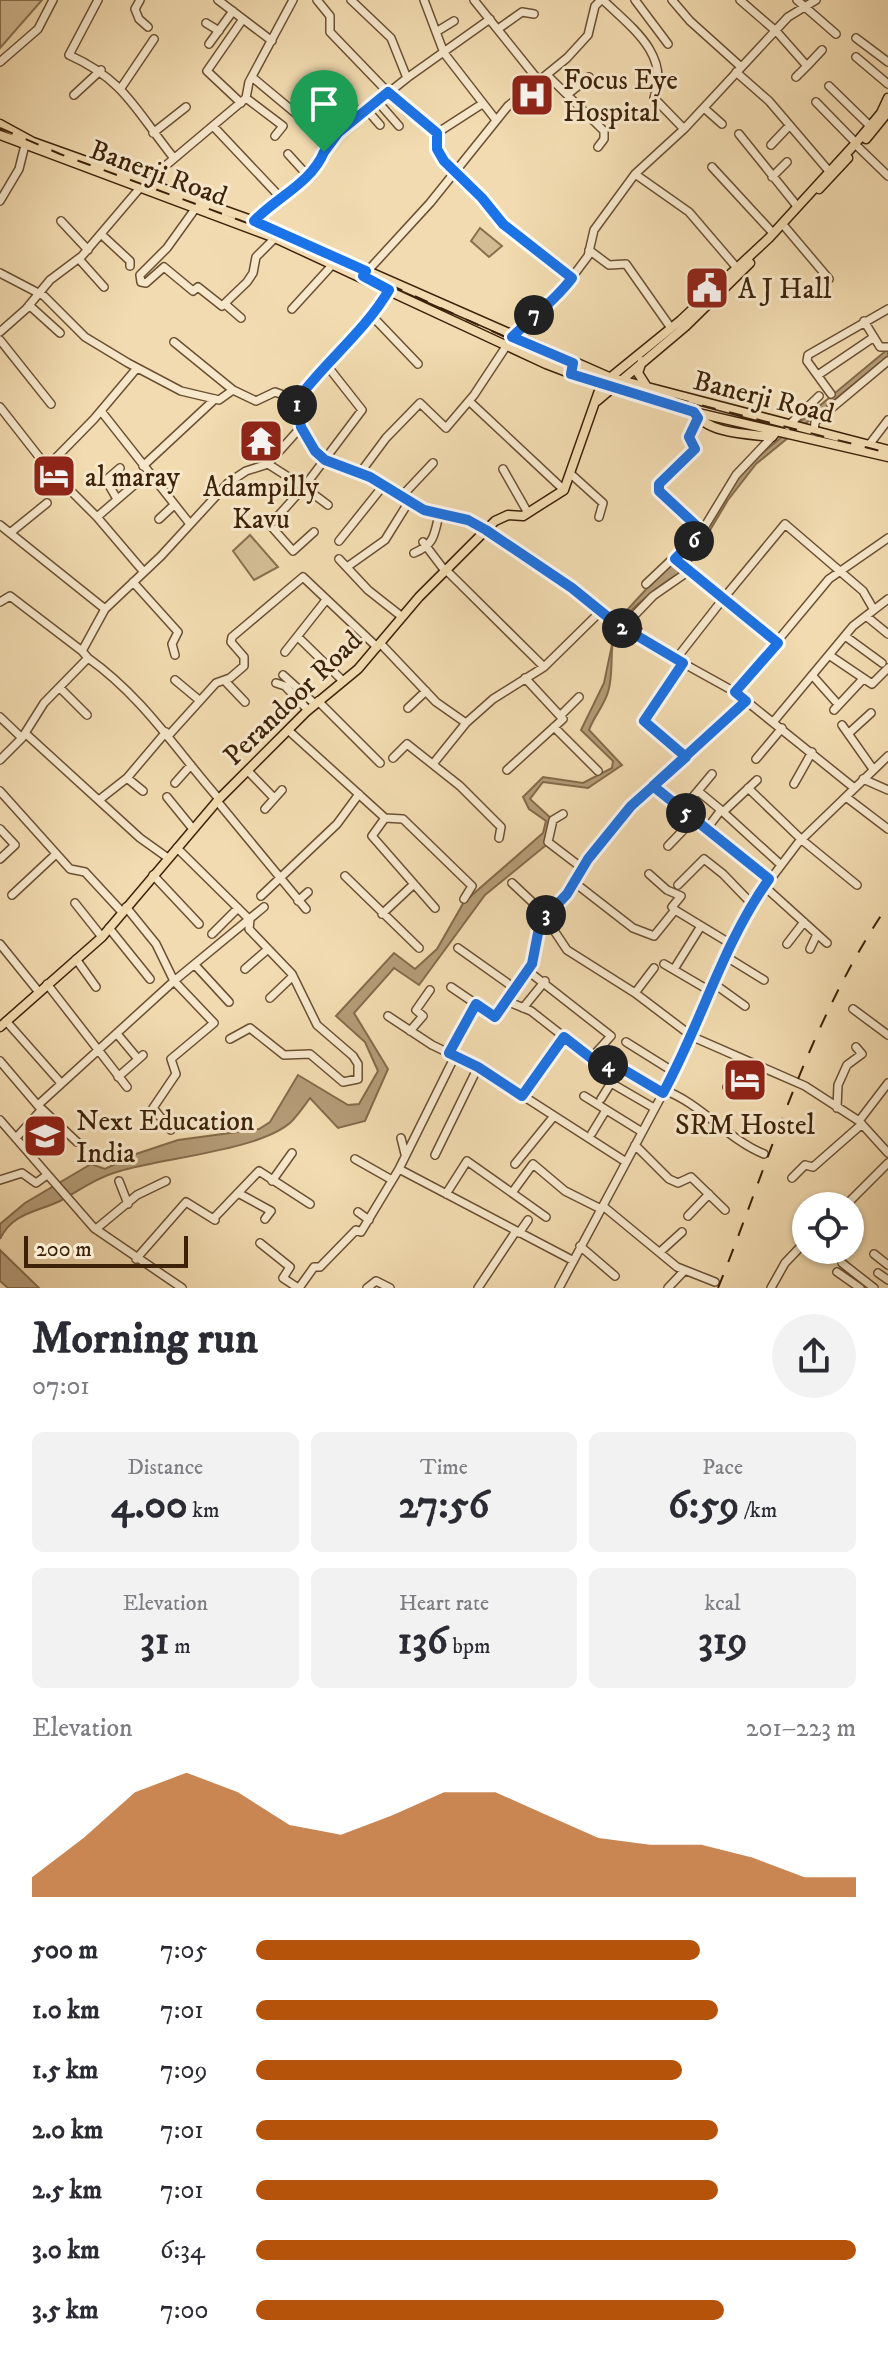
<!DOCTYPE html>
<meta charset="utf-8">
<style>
:root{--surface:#fff;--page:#f2f2f3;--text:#2b2b33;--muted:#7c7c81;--accent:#b45309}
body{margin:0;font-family:"IM FELL DW Pica",serif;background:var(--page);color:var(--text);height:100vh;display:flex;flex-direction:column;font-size:30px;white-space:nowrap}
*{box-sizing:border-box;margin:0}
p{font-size:26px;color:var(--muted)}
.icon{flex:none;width:44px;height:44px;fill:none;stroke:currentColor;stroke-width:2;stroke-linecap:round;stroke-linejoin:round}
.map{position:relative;height:1288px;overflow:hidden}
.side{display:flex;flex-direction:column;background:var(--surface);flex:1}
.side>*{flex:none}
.fabs{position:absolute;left:792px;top:1192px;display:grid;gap:16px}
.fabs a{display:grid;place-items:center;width:72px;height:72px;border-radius:50%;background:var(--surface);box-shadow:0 2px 6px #0004;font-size:40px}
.scale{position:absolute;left:24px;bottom:20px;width:164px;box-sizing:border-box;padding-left:8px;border:4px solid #3d2209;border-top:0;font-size:22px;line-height:28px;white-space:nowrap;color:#3d2209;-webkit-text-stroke:6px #f7e8cc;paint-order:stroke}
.pin{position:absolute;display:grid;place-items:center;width:68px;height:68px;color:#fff;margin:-82px -34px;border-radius:50% 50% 50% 0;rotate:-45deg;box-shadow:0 0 8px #0007}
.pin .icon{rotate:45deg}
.km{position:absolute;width:40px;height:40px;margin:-20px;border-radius:50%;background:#222;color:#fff;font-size:22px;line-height:40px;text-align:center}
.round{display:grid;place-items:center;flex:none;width:84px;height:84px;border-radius:42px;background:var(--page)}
.summary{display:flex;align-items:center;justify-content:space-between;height:136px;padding:0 32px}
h1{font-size:44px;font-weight:700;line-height:60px}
.metrics{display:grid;grid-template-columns:repeat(3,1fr);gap:12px;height:136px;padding:8px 32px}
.metrics div{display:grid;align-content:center;border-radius:12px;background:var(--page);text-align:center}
.metrics b{font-size:40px;font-weight:700}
.metrics small{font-size:22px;font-weight:400}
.metrics p{font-size:22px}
.chart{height:224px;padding:16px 32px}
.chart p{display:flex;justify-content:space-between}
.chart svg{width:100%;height:144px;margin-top:8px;fill:var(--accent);opacity:.7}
ul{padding:0 32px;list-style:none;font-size:26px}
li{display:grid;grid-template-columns:128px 96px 1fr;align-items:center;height:60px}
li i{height:20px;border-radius:10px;background:var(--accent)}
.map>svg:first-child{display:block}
</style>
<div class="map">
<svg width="888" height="1288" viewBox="0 0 888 1288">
<rect width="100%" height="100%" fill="#f2dbb0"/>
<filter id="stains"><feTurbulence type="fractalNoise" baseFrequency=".0025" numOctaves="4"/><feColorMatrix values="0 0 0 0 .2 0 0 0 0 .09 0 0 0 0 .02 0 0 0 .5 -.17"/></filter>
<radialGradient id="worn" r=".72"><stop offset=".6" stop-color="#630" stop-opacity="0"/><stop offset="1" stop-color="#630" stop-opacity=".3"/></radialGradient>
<path fill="#d3bc94" stroke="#886f4e" stroke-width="2" d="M 0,0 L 42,0 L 0,48 Z
M 480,228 L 502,246 L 489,257 L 471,241 Z
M 250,535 L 278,567 L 254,580 L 233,551 Z"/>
<path fill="#b49c77" stroke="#846b4b" stroke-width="2" d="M 888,349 L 888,356 L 756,464 L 728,500 L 685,572 C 674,572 624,614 619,624 C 607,644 615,671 608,692 C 604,706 594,716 589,730 L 622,765 L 588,788 L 543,782 L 530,799 L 553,820 L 545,846 L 485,895 L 419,985 L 394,968 L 354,1013 L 388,1069 L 365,1121 L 338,1128 L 310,1098 C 304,1106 298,1115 291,1122 C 261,1150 163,1158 120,1171 C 98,1177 80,1190 60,1201 C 37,1212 12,1213 0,1239 L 0,1224 L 25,1203 L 91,1164 L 105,1169 L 136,1154 L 178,1140 L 259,1129 L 270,1122 L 298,1075 L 348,1105 L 359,1104 L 378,1071 L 365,1042 L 336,1016 L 394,953 L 415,969 L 437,949 L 464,902 L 543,833 L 546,821 L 529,809 L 523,797 L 543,777 L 583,783 L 612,768 L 613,761 L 581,730 L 604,683 L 617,621 L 661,573 L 693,546 L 735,480 L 753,461 Z
M 0,1250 L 39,1288 L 8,1288 L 0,1281 Z"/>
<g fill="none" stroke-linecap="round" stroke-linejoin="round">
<g stroke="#6a5033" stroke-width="10">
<path id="minor" d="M 98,0 L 69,55 C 125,80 136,111 173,157
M 140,0 L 135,9 L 139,19 L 148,27
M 218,0 L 272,41
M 317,0 L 330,16 L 330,32 L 407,112 L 437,133 L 437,149 L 444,161 L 503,224 L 572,278
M 351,0 L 391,38 L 407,78
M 424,0 L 444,53 L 496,120
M 474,0 L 539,81
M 603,0 C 631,27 671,55 654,98 L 684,129
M 635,0 L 668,44
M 672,0 L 690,21 L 740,66
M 740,0 L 777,32 L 807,66 L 796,77
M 797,0 L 836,34
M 206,23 L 219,31
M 498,29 L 522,12 L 534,14
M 436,32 L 454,21
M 856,38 L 888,62
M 209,44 L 233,11
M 856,57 L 888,84
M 0,62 L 38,29 L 53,0
M 807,66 L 822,50
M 736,72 L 769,101 L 828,170
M 547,75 L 604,131 L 604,139 L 598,147
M 252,77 L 330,142
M 320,78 L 336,93 L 342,93 L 361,116
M 829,86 L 870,126
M 121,88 L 154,39
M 568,94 L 589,77
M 74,95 L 101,70
M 246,98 L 283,126 L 275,136
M 378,102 L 399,126
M 816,102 L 856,143
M 241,103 L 207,71 L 243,19
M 704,108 L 722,124
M 367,110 L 380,125
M 213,126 L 281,198
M 153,133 L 186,107
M 437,133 L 482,104
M 739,134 L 797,206
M 855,144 L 888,176
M 771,145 L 789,126
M 288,154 L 308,176
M 712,167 L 772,232
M 635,174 L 689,212 L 737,268
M 772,177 L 787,162
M 145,183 L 246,98 L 249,82 L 293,0
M 0,201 L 19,169 L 26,141
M 195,209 L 167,248 L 140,275 L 141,282 L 146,283 L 164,267 L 193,291 L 198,287 L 222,306 L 247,282 L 253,273 L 256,257 L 275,238
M 61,221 L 88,250
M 254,221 L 318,165 L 338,133 L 407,78 L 490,19
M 785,227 L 829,279
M 102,235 L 130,261 L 130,266
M 589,250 L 609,265 L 626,264 L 671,328
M 79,259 L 104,287
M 0,273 L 44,296 L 85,337 L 128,363 L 181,391 L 219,400 L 233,390 L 256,401 L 275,392 L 297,400
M 363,276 L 430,203 L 508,106 L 567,58 L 588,35 L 595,6 L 601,0
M 225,304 L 241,318
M 29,305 L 60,333
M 292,309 L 334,263
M 373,317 L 418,364
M 864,321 L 880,347 L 888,347
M 0,332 L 26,309 L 50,280 L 82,256 L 139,189
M 512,337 L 545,304 L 555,300 L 588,256 L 594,230 L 635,174 L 684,129 L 788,17 L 816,0
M 0,340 L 51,404
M 174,342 L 233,390
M 818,375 L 874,337
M 831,394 L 807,361 L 808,355 L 888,309
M 469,401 L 564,490
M 0,407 L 47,467 L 97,517 L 148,473
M 101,411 L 190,524
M 698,418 L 689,437 L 695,449 L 659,484 L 659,491 L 702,531 L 736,475 L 772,437
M 788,426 L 819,396
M 301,427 L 315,451 L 325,460 L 370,477 L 424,510 L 468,520 L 538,563 L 634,636 L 735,692 L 853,787
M 814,432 L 815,422 L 888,361
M 869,445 L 888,420
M 268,464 L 304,487 L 362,410 L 325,363
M 143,466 L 215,399
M 47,467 L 94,419 L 137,368
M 503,469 L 528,513
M 360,473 L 386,438 L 420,403 L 446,428 L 474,395 L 507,345
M 572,475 L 603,503 L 599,517
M 400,498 L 433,463
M 117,499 L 106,480 L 120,468
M 97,517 L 143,571
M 159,519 L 174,505
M 0,525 L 105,609
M 314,532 L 293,551 L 270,525 L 304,487 L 328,505
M 10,533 L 47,503
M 339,541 L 383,486
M 423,542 L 445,571
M 414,553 C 435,544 434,535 439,515
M 339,559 L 368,590 L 401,616
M 675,559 L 723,599 L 785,524 L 863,591 L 874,610
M 347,567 L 385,540 L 408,503
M 446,570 L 544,667
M 133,582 L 178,632 L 172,644 L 175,655
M 646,584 L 702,531
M 0,602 L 10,596 L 82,651
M 866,616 L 888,634
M 634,636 L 638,630 L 629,621 L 653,596 L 689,571
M 845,636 L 882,663
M 298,637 L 342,680
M 380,643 L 436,702 L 466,723
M 285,652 L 326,600
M 829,655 L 872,684 L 888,668
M 88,658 C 143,697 176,750 219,799
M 676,659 L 723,599 L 778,643
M 683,663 L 644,721 L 686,757
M 283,675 L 315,704
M 812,675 L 835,701
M 175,680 L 199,700
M 225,681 L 245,702
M 276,683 L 285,686 L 308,710
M 60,688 L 87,715
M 735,692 L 829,579 L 888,538
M 318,701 L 380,763
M 408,708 L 426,691
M 834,710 L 863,679
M 560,716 L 579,697
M 0,717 L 22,738
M 774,721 L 853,626 L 888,599
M 842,725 L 873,769
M 554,727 L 598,771
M 288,730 L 385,818 L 403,819 L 472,886 L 464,899
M 25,733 L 140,838 L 168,858
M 849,733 L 871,713
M 169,735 L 216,683 L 230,678 L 244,666 L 244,657 L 231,642 L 232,637 L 303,577 L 377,647
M 393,758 L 407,744 L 460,786 L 501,827 L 499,838
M 756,759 L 782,728
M 0,760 L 22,738 L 44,703 L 88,658 L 82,651 L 105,609 L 161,556 L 228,483 L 246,471 L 268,464 L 301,427 L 297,400 C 326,361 365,331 389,290
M 433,764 L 466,723 L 493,699 L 544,667 L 600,612
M 507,770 L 563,719 L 525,678
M 248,771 L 274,798
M 127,778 L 143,791
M 863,779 L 888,790
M 757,780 L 723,812 L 780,864
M 175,783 L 191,765
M 794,784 L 812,752
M 653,786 L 769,879
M 748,788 L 802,840 L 857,885
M 0,791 L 70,869 L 85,872 L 122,912
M 698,791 L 721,810 L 706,830
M 167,797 L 193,829
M 846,797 L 888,829
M 99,800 L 127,778 L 166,732
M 217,801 L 306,909
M 265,809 L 282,790
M 682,810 L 712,774
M 563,814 L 553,820 L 548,842 L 582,868
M 385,818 L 372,836 L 435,908
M 0,829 L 15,845 L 0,859
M 668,846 L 694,819
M 177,848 L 250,920 L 249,929 L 292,974 L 317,1025 L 353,1056 L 358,1064 L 358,1079 L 343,1082 L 310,1054 L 284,1055 L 250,1028 L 230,1039
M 649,874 L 667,890 L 681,896 L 672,907 L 675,910
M 153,875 L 199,924
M 345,876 L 419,948
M 512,883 L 546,915
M 575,883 L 633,928 L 654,936 L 675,910 L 731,944
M 678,885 L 704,859 L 723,874 L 752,904
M 764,886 L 827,943
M 12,895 L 56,854
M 261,896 L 337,824 L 359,794
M 298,901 L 308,892
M 75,903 L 102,937
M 126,907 L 156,944 L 174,981 L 214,1023 L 171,1059 L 176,1074 L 153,1108 L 171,1130
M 382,914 L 414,884
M 545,917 L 567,950 L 635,993 L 693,1037 L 805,1086 L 859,1121 L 888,1153
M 109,928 L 150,979
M 212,934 L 238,908
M 0,944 L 38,991
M 787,944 L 804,922
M 458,948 L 513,987
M 810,949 L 817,934
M 725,956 L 764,980
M 76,959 L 96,987
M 664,964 L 710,991
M 195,965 L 229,1002
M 676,966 L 701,926
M 245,969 L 268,949
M 528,971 L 611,1036 L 591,1058
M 713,983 L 745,1006
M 47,984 L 127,1087
M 451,987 L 495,1017 L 532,964 L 540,923 L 567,894 L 588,859 L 631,806 L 746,701
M 635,993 L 654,968
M 270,998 L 293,976
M 504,1000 L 531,1011 L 600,1065 L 626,1071 L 663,1093
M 523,1008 L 545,981
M 853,1009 L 888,1035
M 388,1016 L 432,1045 L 478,1067 L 626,1162
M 6,1021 L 60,1082
M 410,1031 L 423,1016 L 416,1010 L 430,990
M 118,1035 L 138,1059
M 626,1042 L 674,1072
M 449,1053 L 476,1004
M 0,1061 L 40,1108
M 118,1077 L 143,1055
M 727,1087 L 746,1062
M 664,1090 C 702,1104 727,1139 764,1154
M 522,1096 L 564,1037
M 584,1096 L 642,1132
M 601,1099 L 611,1083 L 654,1108
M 38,1105 L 174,981 L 264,907
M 837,1108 L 838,1085 L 847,1065 L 862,1054 L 856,1047
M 0,1120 L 94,1228 L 182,1288
M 859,1121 L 888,1083
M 592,1133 L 606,1110
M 16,1138 L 42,1109 L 77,1142
M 401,1138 L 405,1154
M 635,1145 L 669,1179 L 678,1183 L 691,1177 L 725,1210
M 435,1155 L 478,1067
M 355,1159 L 392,1180
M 515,1164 L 554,1116
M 399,1169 L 572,1260
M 792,1178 L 805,1165 L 813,1167 L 862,1124
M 0,1180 L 22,1173 L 36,1183 L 47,1175
M 119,1181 L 128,1204
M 272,1181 L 292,1153
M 514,1190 L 533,1164 L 565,1191 L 601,1209
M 238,1193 L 271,1211 L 265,1219
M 446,1194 L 467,1161 L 546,1217
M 603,1206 L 677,1267 L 715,1282
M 845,1206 L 888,1163
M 358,1212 L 369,1220
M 688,1216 L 709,1194
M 213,1219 L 259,1171 L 310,1204
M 96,1229 L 137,1195 L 166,1181
M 519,1233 L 528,1220
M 260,1243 L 290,1267 L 283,1278 L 298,1288
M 580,1246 L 615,1276
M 660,1252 L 682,1232
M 874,1254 L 888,1265
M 136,1259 L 186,1202 L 215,1220
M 842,1263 L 874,1288
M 837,1272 L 860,1288
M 878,1273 L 888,1280
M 299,1288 L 314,1267 L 320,1267 L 356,1230 L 361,1232 L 399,1169 L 455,1056
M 367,1288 L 376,1281 L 390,1288
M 478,1288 L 516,1231
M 559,1288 L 693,1037 L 719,964 L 748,909 L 798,843 L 888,756
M 668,1288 L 684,1271
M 771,1288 L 785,1263 L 806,1241"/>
</g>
<g stroke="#3d2209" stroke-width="11">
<path id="major" d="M 0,124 L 33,142 L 254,221 L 609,377 L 888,450
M 0,135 L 275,238 L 546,364 L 601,385 L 694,412 L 888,457
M 866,139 L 888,112
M 819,189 L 848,158
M 642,361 L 638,373 L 647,387
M 597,401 L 686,326 L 750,263
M 694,412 C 708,434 748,434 772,437 L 776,432
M 0,1027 L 102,937 L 219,799 L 306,712 L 358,669 L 419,597 L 495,521 L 508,515 L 523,516 L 564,490 L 601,385 L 681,320 L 769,238 L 855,144 L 881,113 L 888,98"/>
</g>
<use href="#minor" stroke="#f7e8cc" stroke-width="7"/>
<use href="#major" stroke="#f2dbb0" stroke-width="8"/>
<path stroke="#3d2209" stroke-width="2" stroke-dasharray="14 14" stroke-linecap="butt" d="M 0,128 L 60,154 L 277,234 L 576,369 L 642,390 L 888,453
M 718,1288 C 770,1159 809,1021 888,905"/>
</g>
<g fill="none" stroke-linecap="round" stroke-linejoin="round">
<g stroke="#fff" stroke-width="16">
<path id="route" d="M 324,152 C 311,183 277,197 254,221 L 366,271 L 363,276 L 389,290 C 365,331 326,361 297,400 L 301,427 L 315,451 L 325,460 L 370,477 L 424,510 L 468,520 L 486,530 L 572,588 L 614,622 L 683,663 L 644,721 L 686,757 L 631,806 L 588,859 L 567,894 L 540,923 L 532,964 L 495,1017 L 476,1004 L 449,1053 L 478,1067 L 522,1096 L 564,1037 L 600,1065 L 626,1071 L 663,1093 C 702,1022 722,945 769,879 L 653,786 L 746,701 L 735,692 L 778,643 L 675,559 L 702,531 L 659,491 L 659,484 L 695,449 L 689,437 L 698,418 L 694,412 L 571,374 L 573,363 L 512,337 C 533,316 555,301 572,278 L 503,224 L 482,198 L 444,161 L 437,149 L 437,133 L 388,92 L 338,133 L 324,152"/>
</g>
<use href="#route" stroke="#1a73e8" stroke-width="10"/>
</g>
<defs>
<g id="hospital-square" transform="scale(2.3)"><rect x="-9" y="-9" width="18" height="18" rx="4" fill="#8f2418" stroke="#f7e8cc"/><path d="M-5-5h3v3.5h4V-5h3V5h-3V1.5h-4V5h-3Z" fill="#fff"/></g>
<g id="civic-square" transform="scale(2.3)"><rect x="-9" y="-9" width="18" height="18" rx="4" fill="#8f2418" stroke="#f7e8cc"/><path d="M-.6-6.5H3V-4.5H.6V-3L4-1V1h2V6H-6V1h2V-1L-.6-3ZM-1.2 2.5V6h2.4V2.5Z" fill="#fff"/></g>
<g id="temple-square" transform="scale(2.3)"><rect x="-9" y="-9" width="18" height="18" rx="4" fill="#8f2418" stroke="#f7e8cc"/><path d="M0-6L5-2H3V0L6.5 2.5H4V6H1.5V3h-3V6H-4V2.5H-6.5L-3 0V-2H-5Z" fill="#fff"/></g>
<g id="hotel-square" transform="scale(2.3)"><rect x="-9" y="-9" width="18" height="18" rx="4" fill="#8f2418" stroke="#f7e8cc"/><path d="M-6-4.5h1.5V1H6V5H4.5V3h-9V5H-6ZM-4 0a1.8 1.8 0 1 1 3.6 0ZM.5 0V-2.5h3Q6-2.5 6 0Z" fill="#fff"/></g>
<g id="school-square" transform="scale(2.3)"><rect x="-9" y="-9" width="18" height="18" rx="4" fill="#8f2418" stroke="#f7e8cc"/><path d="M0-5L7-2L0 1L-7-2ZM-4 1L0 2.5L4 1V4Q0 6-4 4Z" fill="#fff"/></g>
</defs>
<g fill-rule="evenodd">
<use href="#hospital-square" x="532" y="95"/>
<use href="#civic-square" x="707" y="288"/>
<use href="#temple-square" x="261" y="441"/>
<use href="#hotel-square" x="54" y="476"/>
<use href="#hotel-square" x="745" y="1080"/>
<use href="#school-square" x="45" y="1136"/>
</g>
<g text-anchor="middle" stroke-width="6" stroke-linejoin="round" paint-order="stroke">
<g font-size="28" fill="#3d2209" stroke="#f7e8cc" text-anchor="start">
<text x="563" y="89">Focus Eye<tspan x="563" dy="32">Hospital</tspan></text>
<text x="738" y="298">A J Hall</text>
<text x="85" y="486">al maray</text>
<text x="261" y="496" text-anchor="middle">Adampilly<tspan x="261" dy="32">Kavu</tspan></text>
<text x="76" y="1130">Next Education<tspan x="76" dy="32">India</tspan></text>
<text x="745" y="1134" text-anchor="middle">SRM Hostel</text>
</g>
<g font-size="28" fill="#3d2209" stroke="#f7e8cc">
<text transform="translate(159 172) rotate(20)" y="10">Banerji Road</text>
<text transform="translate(764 396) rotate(14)" y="10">Banerji Road</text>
<text transform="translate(292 697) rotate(-44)" y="10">Perandoor Road</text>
</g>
</g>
<rect width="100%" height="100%" filter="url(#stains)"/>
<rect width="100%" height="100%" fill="url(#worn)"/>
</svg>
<div class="fabs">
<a><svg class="icon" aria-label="locate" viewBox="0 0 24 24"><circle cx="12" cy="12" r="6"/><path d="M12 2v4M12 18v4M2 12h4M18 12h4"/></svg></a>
</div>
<div class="scale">200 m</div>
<div class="pin" style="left:324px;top:152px;background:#1e9e55"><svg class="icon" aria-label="arrive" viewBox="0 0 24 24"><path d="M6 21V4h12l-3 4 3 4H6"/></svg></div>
<b class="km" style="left:297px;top:405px">1</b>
<b class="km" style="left:622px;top:628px">2</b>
<b class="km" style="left:546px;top:915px">3</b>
<b class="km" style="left:608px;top:1065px">4</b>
<b class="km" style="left:686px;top:813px">5</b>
<b class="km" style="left:694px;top:541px">6</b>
<b class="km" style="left:534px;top:315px">7</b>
</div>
<section class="side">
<div class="summary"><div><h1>Morning run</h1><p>07:01</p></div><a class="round"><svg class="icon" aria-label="share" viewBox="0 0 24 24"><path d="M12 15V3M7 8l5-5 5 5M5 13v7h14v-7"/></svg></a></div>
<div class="metrics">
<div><p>Distance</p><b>4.00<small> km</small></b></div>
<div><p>Time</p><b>27:56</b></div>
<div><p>Pace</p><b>6:59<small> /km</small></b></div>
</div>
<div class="metrics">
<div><p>Elevation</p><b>31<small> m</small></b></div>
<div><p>Heart rate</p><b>136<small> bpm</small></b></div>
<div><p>kcal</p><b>319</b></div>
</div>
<div class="chart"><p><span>Elevation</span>201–223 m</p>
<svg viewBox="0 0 160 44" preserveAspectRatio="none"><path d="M0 44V38L10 26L20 12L30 6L40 12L50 22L60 25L70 19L80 12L90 12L100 19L110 26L120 28L130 28L140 32L150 38L160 38V44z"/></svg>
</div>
<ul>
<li><b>500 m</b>7:05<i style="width:74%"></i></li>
<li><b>1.0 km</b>7:01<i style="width:77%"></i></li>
<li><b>1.5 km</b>7:09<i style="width:71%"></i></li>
<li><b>2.0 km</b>7:01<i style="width:77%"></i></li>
<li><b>2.5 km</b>7:01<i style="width:77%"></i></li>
<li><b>3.0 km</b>6:34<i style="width:100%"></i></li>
<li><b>3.5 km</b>7:00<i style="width:78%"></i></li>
</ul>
</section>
